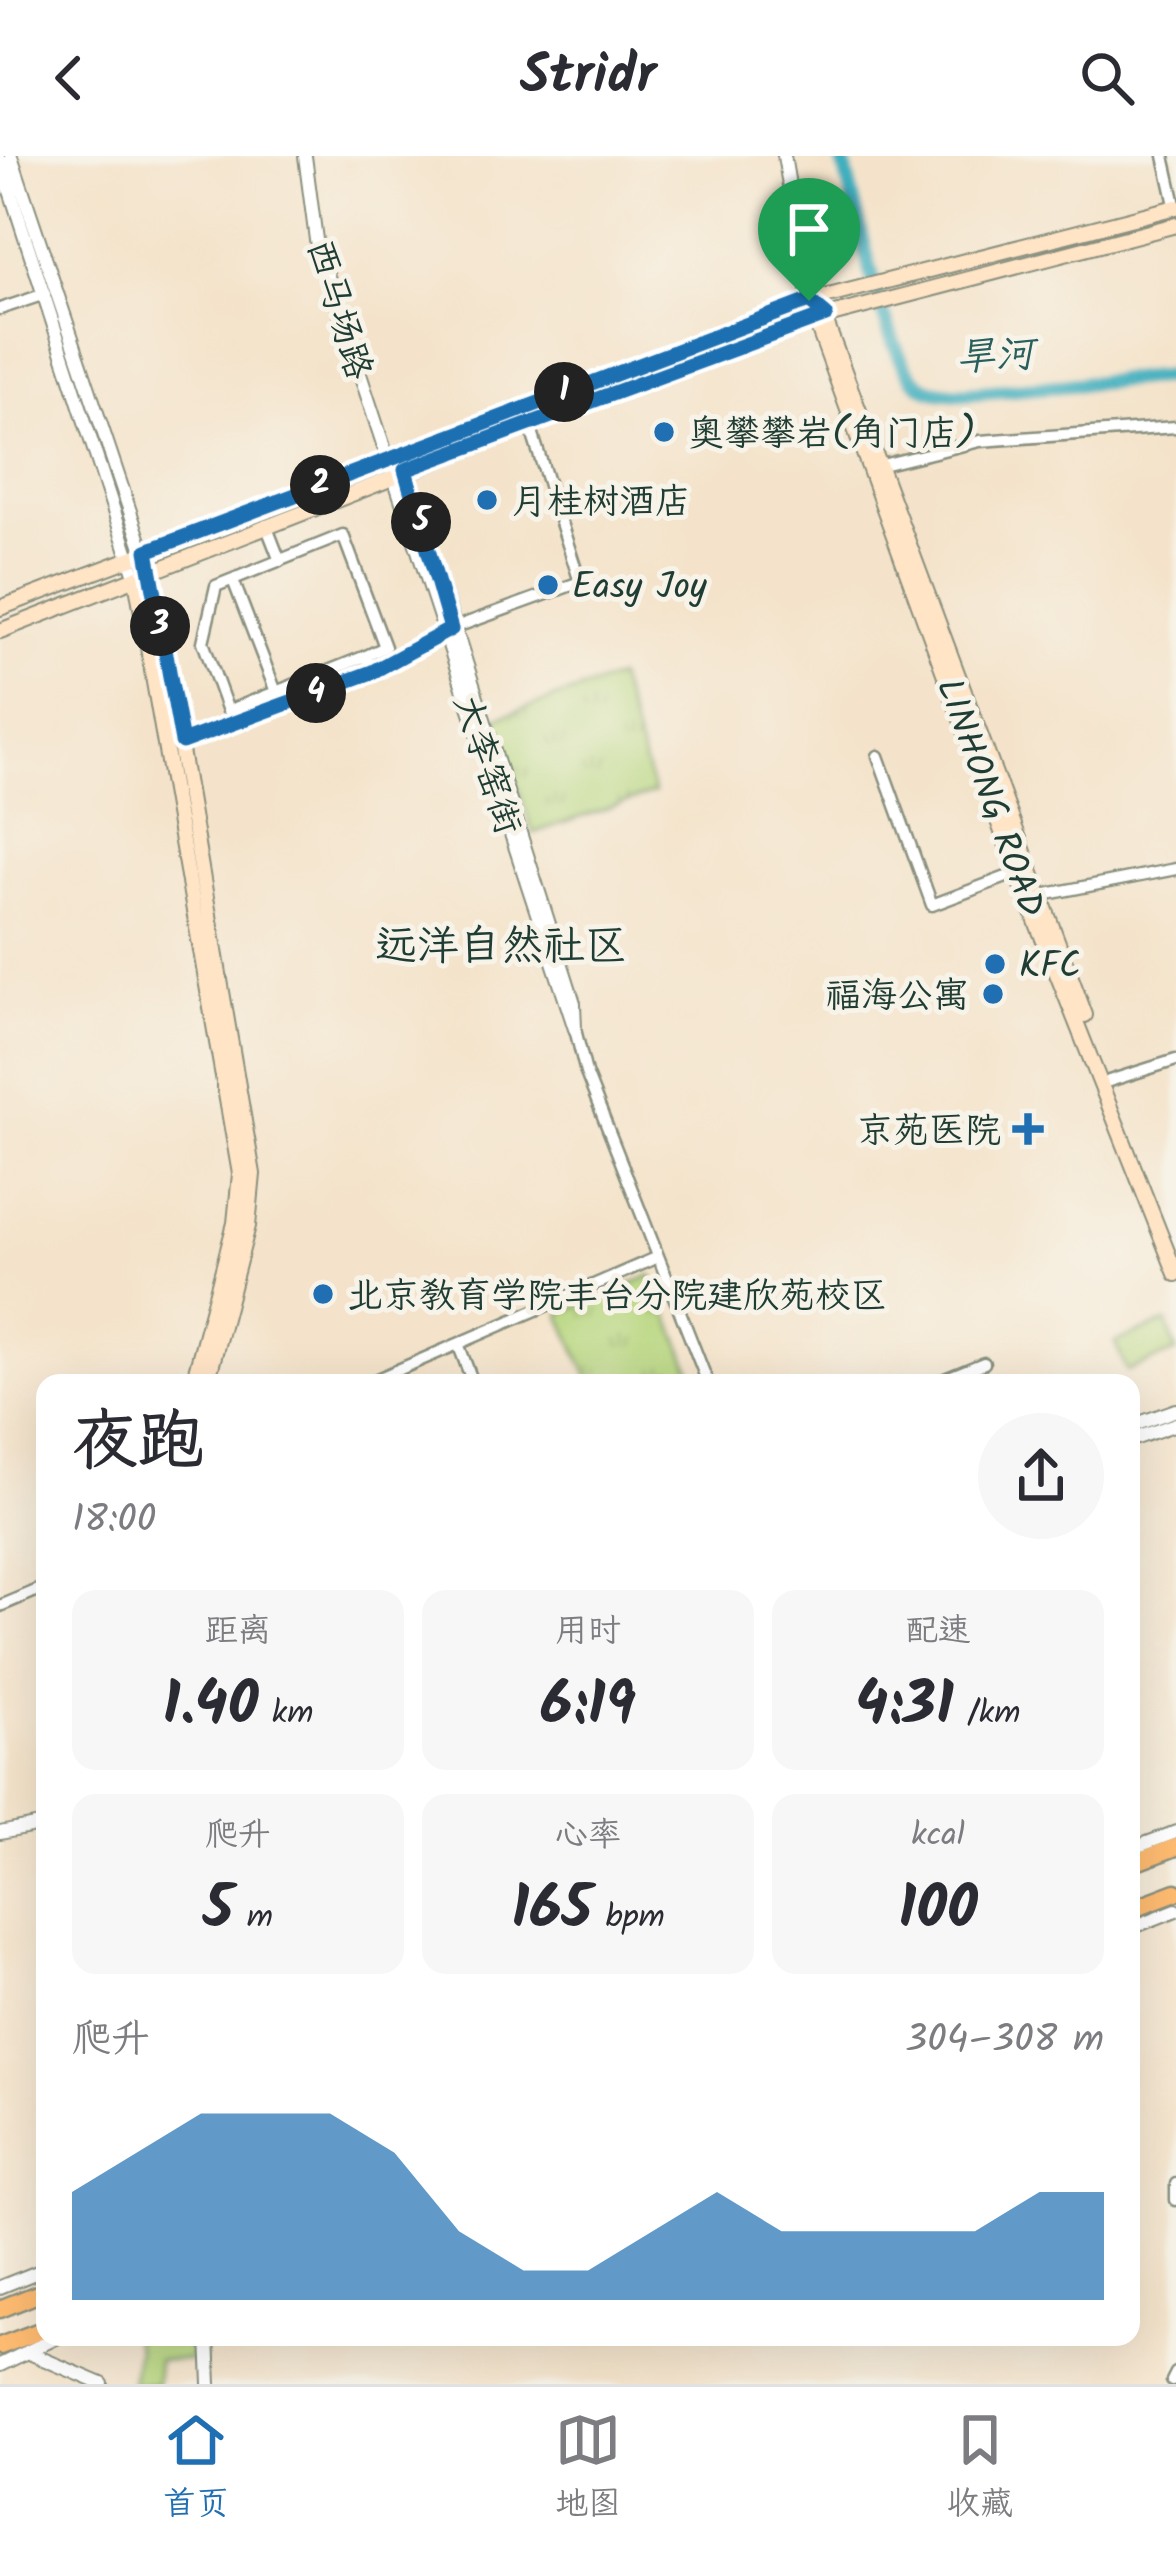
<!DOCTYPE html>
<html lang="zh">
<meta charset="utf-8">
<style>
:root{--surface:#fff;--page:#f7f7f7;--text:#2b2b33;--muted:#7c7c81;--line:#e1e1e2;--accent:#1f6fb2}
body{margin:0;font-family:Kalam,"LXGW WenKai TC",sans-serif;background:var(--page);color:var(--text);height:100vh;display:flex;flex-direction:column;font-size:45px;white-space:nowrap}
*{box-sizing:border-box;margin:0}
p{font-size:39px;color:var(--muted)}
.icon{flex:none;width:66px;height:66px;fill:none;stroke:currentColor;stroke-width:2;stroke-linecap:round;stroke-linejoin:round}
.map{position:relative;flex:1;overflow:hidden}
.panel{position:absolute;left:36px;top:1218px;width:1104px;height:972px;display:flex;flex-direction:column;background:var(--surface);border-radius:24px;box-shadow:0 12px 48px #0002}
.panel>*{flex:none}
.pin{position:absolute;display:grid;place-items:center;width:102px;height:102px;color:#fff;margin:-123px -51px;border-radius:50% 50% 50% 0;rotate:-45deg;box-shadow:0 0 12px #0007}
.pin .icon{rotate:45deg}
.km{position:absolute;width:60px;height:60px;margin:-30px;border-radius:50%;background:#222;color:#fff;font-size:33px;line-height:60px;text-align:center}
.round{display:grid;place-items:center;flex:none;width:126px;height:126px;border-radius:63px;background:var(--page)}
.summary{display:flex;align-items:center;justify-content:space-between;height:204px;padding:0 36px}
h1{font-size:66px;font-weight:800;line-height:90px}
.stats{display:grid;grid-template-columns:repeat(3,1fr);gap:18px;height:204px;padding:12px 36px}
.stats div{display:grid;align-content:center;border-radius:24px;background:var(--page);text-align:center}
.stats b{font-size:60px;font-weight:800}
.stats small{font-size:33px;font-weight:400}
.stats p{font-size:33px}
.chart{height:336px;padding:24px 36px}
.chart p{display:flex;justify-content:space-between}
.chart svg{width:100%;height:216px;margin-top:12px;fill:var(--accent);opacity:.7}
header{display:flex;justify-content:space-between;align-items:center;height:156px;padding:0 36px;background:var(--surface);font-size:54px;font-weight:800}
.tab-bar{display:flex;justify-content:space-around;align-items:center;height:168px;border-top:3px solid var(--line);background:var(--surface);font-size:33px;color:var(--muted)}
.tab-bar a{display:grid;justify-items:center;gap:6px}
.tab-bar .current{color:var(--accent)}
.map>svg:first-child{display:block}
</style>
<header><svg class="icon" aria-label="back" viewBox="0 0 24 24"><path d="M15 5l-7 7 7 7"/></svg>Stridr<svg class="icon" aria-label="search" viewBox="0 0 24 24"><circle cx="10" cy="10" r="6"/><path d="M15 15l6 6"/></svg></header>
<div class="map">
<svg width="1176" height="2228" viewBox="0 0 1176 2228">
<defs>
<pattern id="park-tufts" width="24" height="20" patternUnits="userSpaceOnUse" patternTransform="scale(3)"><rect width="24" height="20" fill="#b5d57c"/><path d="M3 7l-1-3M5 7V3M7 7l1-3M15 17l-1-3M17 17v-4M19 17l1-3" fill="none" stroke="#93ae66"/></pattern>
</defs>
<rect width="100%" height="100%" fill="#f7f3e8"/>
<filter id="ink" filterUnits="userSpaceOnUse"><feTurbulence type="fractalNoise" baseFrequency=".00833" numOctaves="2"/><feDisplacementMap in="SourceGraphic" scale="24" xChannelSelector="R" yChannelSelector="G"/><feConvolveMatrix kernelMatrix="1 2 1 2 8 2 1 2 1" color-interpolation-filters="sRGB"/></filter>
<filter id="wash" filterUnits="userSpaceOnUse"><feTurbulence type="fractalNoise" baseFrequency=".004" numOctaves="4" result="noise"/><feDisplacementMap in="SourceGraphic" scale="48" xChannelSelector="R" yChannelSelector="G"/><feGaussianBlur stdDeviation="2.7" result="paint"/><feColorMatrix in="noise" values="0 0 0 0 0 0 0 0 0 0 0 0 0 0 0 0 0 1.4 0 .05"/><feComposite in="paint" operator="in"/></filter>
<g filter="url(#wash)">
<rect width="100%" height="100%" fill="#f4e3ca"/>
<path fill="#b5d57c" stroke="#6a8958" stroke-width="3" d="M 1167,1166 L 1176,1196 L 1127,1215 L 1115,1186 Z"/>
<path fill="url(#park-tufts)" stroke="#6a8958" stroke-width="3" d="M 617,522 L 654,637 L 533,677 L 495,562 Z
M 652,1119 L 693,1218 L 673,1227 L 591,1227 L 560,1158 Z
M 133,2181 L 202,2181 L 203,2204 L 158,2204 L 156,2228 L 131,2228 L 137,2195 Z"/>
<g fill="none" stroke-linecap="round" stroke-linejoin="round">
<path stroke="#41afbe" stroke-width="15" d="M 842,0 C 855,47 884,196 916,225 C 928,237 943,236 960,238 L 1176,220"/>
</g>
</g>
<g filter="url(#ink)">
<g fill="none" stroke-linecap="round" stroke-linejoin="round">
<g stroke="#8a907f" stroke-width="15">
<path id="minor" d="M 1164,0 L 1176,53
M 0,153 L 45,138
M 882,309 L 980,285 L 1176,271
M 266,369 L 280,405
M 233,424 L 276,536
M 366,500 L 228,555 L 203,486 L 216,430 L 343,379 L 385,491 L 366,500 L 372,516
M 182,587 L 372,516 L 445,475 L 580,426 L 529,267
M 878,600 L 932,749 L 1017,717
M 1042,739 L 1176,713
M 575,873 L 586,917 L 708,1227
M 1109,925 L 1176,904
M 459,1190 L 473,1227
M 368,1227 L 658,1101
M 935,1227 L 984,1207
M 0,1450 L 45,1431
M 1176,2028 L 1176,2044
M 1172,2225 L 1176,2217"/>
</g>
<g stroke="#8a907f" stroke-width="16">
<path id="tertiary" d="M 11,0 L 151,418
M 305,0 L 316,84 L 575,873 L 574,847 L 405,314 L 388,303
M 784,0 L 809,145
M 0,4 L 136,423
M 1131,1270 L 1176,1254
M 1131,1284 L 1176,1268
M 0,1677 L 45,1668
M 1131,1693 L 1176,1676
M 1131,1772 L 1176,1754
M 0,2131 L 45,2113
M 208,2181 L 210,2228
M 29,2197 L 102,2228
M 0,2209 L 58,2181"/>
</g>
<g stroke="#8a907f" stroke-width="18">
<path id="secondary" d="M 812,155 L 1017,717 L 1176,1118
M 822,156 L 1085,859
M 151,418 L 253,1018 L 248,1070 L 207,1227
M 136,423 L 240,1018 L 235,1067 L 193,1227
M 0,452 L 809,145 L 1176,51
M 0,475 L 770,175 L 1176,69"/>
</g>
<g stroke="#8a907f" stroke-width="21">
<path id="trunk" d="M 1131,1708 L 1176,1691
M 1131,1753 L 1176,1736
M 0,2153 L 45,2135
M 0,2190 L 45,2173"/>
</g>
<use href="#minor" stroke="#fff" stroke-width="10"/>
<use href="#tertiary" stroke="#fff" stroke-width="12"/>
<use href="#secondary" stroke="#ffe4c6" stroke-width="14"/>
<use href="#trunk" stroke="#febb71" stroke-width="16"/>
</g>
</g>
<g fill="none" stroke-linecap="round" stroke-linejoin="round" filter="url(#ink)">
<g stroke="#fff" stroke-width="24">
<path id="route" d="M 809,145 L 826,159 L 405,314 L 451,473 L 372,516 L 182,586 L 147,395 Z"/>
</g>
<use href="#route" stroke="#1f6fb2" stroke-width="15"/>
</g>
<g fill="#1f6fb2" stroke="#f7f3e8" stroke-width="4.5">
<circle cx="664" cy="276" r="12"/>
<circle cx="487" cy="344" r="12"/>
<circle cx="548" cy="429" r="12"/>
<circle cx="995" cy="808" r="12"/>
<circle cx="993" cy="838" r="12"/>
<path d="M1022 955h12v12h12v12h-12v12h-12v-12h-12v-12h12z"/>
<circle cx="323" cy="1138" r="12"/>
</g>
<g text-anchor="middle" stroke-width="10" stroke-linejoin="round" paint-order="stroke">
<g font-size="36" fill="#1f3d34" stroke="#f7f3e8">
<text transform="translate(341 153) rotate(73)" y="13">西马场路</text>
<text transform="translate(489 608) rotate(72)" y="13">大李窑街</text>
<text transform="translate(992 641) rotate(70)" y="13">LINHONG ROAD</text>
</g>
<g font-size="36" fill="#1f3d34" stroke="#f7f3e8" text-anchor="start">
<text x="688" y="289">奥攀攀岩(角门店)</text>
<text x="511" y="357">月桂树酒店</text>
<text x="572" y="442">Easy Joy</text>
<text x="1019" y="821">KFC</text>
<text x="969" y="851" text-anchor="end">福海公寓</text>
<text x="1001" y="986" text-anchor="end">京苑医院</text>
<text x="347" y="1151">北京教育学院丰台分院建欣苑校区</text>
</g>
<g font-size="39" font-style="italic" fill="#295f5d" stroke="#f7f3e8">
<text transform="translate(995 198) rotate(-3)" y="14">旱河</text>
</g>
<g font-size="42" fill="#1f3d34" stroke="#f7f3e8">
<text x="501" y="803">远洋自然社区</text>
</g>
</g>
</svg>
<div class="pin" style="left:809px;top:145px;background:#1e9e55"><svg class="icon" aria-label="arrive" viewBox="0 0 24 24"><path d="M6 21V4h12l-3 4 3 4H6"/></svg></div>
<b class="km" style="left:564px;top:236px">1</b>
<b class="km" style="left:320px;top:329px">2</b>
<b class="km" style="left:160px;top:470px">3</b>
<b class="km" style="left:316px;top:537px">4</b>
<b class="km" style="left:421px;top:366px">5</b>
<section class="panel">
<div class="summary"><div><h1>夜跑</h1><p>18:00</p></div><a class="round"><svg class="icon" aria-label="share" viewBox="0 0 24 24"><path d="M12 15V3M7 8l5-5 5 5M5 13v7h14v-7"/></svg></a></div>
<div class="stats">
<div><p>距离</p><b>1.40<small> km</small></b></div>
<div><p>用时</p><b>6:19</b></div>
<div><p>配速</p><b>4:31<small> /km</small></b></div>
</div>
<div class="stats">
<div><p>爬升</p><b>5<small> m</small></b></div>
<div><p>心率</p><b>165<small> bpm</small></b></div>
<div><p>kcal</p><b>100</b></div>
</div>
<div class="chart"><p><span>爬升</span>304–308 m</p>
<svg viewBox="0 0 160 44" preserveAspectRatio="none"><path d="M0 44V22L10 14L20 6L30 6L40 6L50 14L60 30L70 38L80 38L90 30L100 22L110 30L120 30L130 30L140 30L150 22L160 22V44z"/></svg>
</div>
</section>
</div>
<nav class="tab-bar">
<a class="current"><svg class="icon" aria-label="home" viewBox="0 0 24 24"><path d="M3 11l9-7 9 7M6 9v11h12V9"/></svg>首页</a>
<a><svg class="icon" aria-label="map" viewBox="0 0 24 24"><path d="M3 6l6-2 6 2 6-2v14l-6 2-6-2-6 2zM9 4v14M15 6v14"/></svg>地图</a>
<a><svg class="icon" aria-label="saved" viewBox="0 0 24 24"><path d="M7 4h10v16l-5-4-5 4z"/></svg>收藏</a>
</nav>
